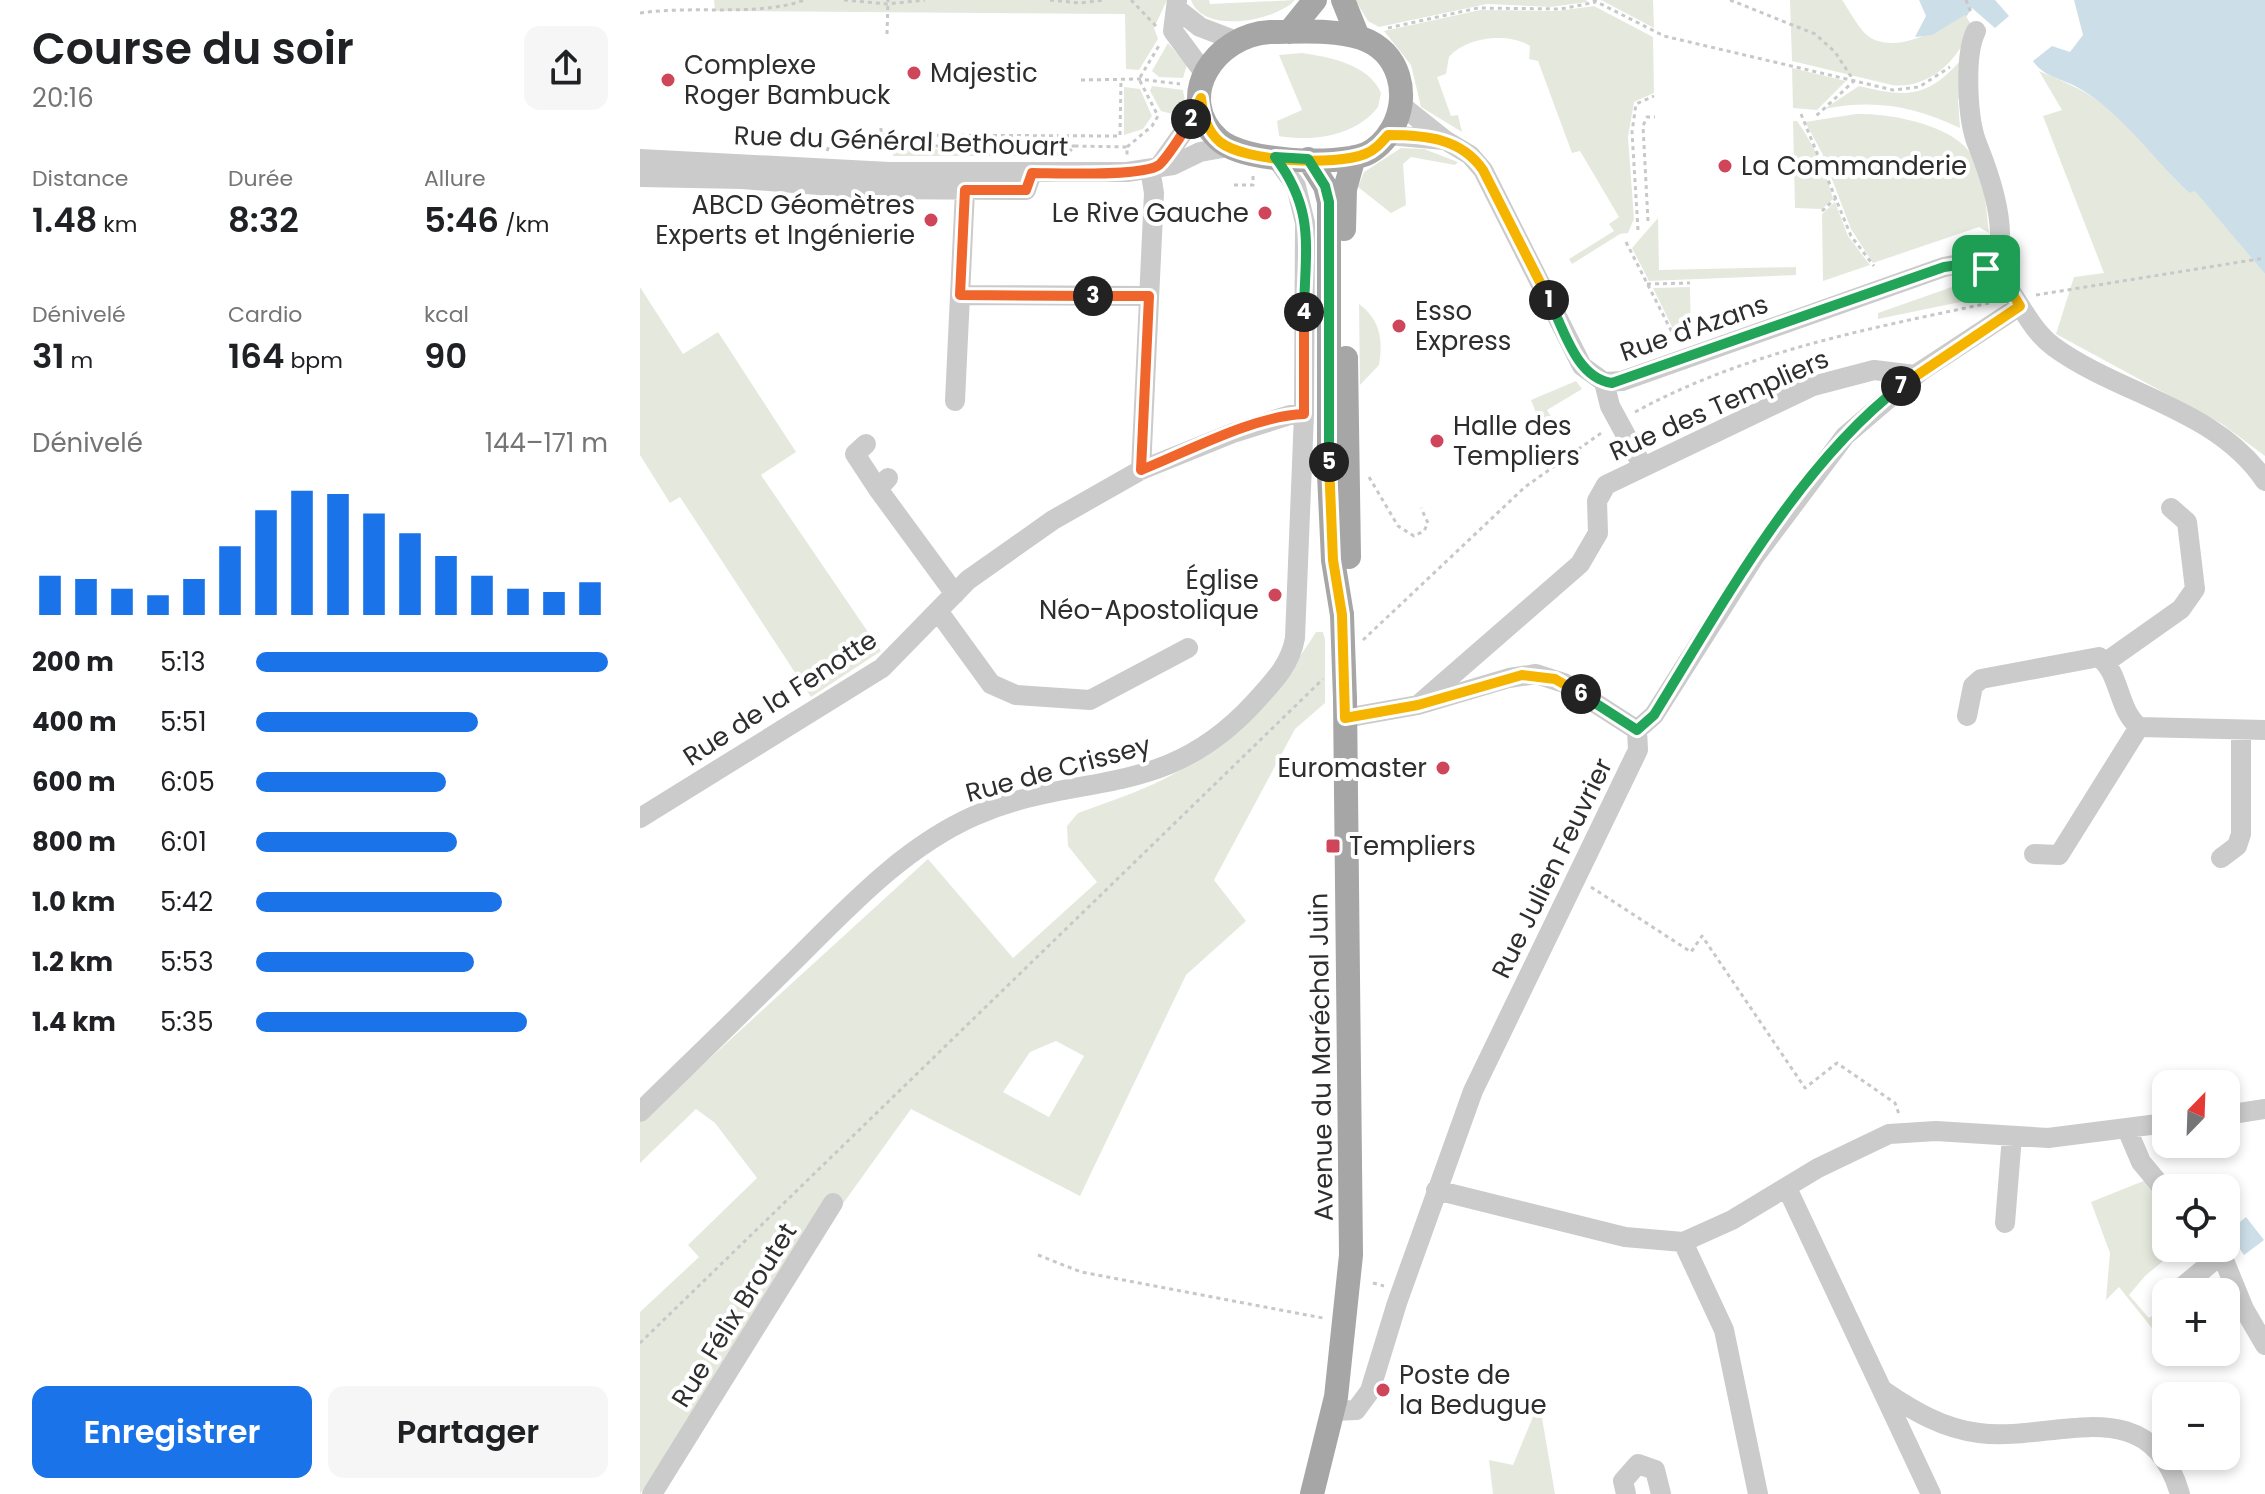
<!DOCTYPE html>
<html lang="fr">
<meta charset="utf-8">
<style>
:root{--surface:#fff;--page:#f6f6f6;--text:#202124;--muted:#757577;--accent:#1a73e8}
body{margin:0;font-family:Poppins,sans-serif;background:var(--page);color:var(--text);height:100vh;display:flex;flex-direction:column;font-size:30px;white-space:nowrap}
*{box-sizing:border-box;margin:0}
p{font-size:26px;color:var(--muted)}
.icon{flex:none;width:44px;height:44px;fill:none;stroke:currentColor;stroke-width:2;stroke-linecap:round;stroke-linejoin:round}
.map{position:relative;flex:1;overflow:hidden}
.details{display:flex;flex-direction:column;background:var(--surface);width:640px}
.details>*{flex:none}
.needle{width:52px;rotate:23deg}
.controls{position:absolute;left:1512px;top:1070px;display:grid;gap:16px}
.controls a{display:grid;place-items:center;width:88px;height:88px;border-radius:16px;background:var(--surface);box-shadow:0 4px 12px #0003;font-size:40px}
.pin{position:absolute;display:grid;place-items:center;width:68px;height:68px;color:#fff;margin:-34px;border-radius:16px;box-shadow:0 4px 12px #0006}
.km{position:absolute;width:40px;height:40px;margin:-20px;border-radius:50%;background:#222;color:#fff;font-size:22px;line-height:40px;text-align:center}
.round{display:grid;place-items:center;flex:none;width:84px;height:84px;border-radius:16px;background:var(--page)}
.headline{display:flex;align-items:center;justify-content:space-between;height:136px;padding:0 32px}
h1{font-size:44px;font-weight:600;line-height:60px}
.figures{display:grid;grid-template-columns:repeat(3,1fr);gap:12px;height:136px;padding:8px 32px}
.figures div{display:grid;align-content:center}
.figures b{font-size:34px;font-weight:600}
.figures small{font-size:22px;font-weight:400}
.figures p{font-size:22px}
.chart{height:224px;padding:16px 32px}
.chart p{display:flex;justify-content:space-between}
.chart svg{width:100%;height:144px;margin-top:8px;stroke:var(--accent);stroke-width:6}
.primary-button{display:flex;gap:16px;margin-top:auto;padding:16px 32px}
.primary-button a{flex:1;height:92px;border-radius:16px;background:var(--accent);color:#fff;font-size:32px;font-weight:600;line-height:92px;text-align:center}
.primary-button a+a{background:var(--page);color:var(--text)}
ul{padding:0 32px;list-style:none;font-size:26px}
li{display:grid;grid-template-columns:128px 96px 1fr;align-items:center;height:60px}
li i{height:20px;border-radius:10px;background:var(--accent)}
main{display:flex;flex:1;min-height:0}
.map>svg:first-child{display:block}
</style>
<main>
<section class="details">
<div class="headline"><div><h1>Course du soir</h1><p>20:16</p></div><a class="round"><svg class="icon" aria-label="share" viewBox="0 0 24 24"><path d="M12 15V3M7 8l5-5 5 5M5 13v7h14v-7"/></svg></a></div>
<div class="figures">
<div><p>Distance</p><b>1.48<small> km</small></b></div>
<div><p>Durée</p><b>8:32</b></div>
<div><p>Allure</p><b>5:46<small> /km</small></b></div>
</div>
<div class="figures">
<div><p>Dénivelé</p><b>31<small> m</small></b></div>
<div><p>Cardio</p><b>164<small> bpm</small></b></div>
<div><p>kcal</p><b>90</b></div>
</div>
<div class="chart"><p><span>Dénivelé</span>144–171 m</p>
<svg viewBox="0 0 160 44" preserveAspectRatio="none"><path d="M5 44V32M15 44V33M25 44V36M35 44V38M45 44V33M55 44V23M65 44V12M75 44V6M85 44V7M95 44V13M105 44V19M115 44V26M125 44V32M135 44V36M145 44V37M155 44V34"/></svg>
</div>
<ul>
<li><b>200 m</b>5:13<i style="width:100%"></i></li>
<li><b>400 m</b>5:51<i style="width:63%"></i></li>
<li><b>600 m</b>6:05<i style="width:54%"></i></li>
<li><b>800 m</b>6:01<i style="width:57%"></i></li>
<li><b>1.0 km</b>5:42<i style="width:70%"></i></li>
<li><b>1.2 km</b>5:53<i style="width:62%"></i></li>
<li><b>1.4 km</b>5:35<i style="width:77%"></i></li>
</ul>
<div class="primary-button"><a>Enregistrer</a><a>Partager</a></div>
</section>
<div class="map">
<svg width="1625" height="1494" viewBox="0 0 1625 1494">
<rect width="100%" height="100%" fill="#fff"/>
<path fill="#e5e9dd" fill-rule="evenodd" d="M 74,0 L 527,0 L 514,28 L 518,39 L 499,70 L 486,69 L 485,14 L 75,11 Z
M 551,0 L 569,0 L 570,4 L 655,0 C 636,21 563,35 551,0 Z
M 715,0 L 946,0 L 948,2 L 910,7 L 847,4 L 739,27 L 728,21 Z
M 961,0 L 1013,0 L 1014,28 Z
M 1150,0 L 1202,0 C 1211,12 1220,34 1235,40 C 1265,51 1300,28 1325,15 L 1331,24 C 1322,58 1289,90 1252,85 L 1152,61 Z
M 954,6 L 1013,37 L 1014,93 L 994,102 L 988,137 L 994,219 L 988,233 L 980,234 L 932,264 L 929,259 L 974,231 L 969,224 L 979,217 L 940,151 L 932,153 L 898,61 L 889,59 L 890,46 C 868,32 826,37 809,57 L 806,74 L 797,77 L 811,116 L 818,115 L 822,132 L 781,107 L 771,65 L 744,31 L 840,10 L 917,11 Z
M 528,43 L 547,65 L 543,78 L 519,77 L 512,71 Z
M 662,53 C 689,57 729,64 741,93 L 738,107 C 716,136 672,142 639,136 L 637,121 L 662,110 L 639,55 Z
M 1319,62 L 1325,89 L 1318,100 L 1320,128 C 1273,106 1235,99 1184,109 L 1219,86 C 1264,97 1286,99 1319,62 Z
M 1152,68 L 1206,81 L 1177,110 L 1153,108 Z
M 1399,71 C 1421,80 1442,89 1461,103 C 1494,127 1519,165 1549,193 L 1555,190 L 1625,274 L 1625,456 L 1582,424 L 1416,334 L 1434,277 L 1464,273 L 1403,116 L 1422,110 Z
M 512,86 L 543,90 L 545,101 L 540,116 L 521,111 L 510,91 Z
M 484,87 L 500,89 L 512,116 L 503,129 L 484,135 Z
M 1216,114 C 1250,113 1318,125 1334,159 C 1345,182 1346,208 1349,233 L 1339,227 L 1233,263 L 1211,229 L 1182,153 L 1165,122 Z
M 1153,121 L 1157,121 C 1174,145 1186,171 1193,199 L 1182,209 L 1155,208 Z
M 761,148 L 784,149 L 818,162 L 815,165 L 771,157 L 763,164 L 766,205 L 751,213 L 718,187 L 724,172 Z
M 253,149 L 429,150 L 423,156 L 253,156 Z
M 1195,202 L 1208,236 L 1230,265 L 1183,281 L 1182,214 Z
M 1018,218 L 1019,270 L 1156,267 L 1156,275 L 1009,281 L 992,248 Z
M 1329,281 L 1342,283 L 1359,294 L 1238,319 L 1238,313 Z
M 0,287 L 43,354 L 78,332 L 156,452 L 121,475 L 241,651 L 171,697 L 40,497 L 30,503 L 0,455 Z
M 1050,287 L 1051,342 L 1040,343 L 1013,288 Z
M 719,304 C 741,320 743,341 739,365 L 720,385 Z
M 936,381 L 942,389 L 907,410 L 913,420 L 900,423 L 891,400 Z
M 676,632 L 683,632 L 685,639 L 685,703 L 655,729 L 574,880 L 606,921 L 546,975 L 440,1196 L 271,1109 L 179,1237 L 150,1261 L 0,1494 L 0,1312 L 59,1257 L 48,1245 L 117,1178 L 75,1123 L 56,1109 L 0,1163 L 0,1122 L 288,859 L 373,958 L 457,882 L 428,846 L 427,826 L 438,813 C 473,800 513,788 545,767 C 597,733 644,684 676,632 ZM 416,1041 L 444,1056 L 409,1117 L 363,1092 L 390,1052 Z
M 1506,1180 L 1526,1203 L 1526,1225 L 1512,1236 L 1528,1257 L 1505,1276 L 1489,1295 L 1509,1318 L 1518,1312 L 1526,1322 L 1523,1342 L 1479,1287 L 1466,1300 L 1470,1253 L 1451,1202 Z
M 897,1407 L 901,1412 L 915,1494 L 853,1494 L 849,1460 L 873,1465 Z"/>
<path fill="#ccdee7" d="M 1279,0 L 1355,0 L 1369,16 L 1355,28 L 1332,8 L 1326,17 L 1325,15 L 1292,35 L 1275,37 L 1286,16 Z
M 1434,0 L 1625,0 L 1625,274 L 1555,191 L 1549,193 C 1512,158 1480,110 1435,86 C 1419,78 1403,76 1393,61 L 1412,46 L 1430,52 L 1443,35 Z
M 1606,1217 L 1624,1240 L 1604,1255 L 1588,1232 Z"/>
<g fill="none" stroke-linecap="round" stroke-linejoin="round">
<path stroke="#c8c8c8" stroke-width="3" stroke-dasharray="4 4" stroke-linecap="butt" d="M 204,0 L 247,4 L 285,0
M 410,0 L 440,3 L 465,0
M 491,0 L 516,26
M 953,0 L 1024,36 L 1253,90 L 1279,87 L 1310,67
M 1090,0 L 1175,34 L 1195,52 L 1214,81 L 1176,116
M 1326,0 L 1332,15
M 0,13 C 54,5 117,17 165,0
M 748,28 L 838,8 L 921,9 L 956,2
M 247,34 L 248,0
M 441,80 L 499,79 L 540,84
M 1161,114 L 1211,236 L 1234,266
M 241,135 L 480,136 L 481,79
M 487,147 L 512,126 L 518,116 L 499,79 L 520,44
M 241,148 L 241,124
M 187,151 L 189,146 L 435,146
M 429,152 L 435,146 L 487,147 L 487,155
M 594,185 L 613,185 L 613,175
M 1182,211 L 1196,198
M 1008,221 L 1003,126 L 1007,117 L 1015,117
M 998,230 L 992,132 L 996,104 L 1014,96
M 986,242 L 1037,342
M 1007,284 L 1050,283
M 1396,295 L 1625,258
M 995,412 C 1105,352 1227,329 1349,303
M 729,477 L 758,526 L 774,536 L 784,531 L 788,523 L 781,508
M 723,640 L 885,487 L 964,431
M 951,887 L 1051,952 L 1062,936 L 1165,1088 L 1197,1063 L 1255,1103 L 1259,1114
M 398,1255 L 441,1272 L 683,1318
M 733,1283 L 744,1286
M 0,1343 L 683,679"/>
<path stroke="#cbcbcb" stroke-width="20" d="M 537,0 L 533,31 L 565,74
M 537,9 L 560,27 L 594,40
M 1336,31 C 1324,55 1327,121 1338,146 C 1348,171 1360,207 1360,235 C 1360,247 1351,258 1346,269
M 761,105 L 805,140 L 830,155 L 843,170 L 942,366 L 964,382 L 982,381 L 1304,267 C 1373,250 1372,317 1414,347 C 1480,395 1577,409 1625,481
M 748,135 L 804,140
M 0,159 L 249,172 L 487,172 L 533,165 L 560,152 L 588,147
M 520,165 L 545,130 L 561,98
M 0,177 L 102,179 L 229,189 L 386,190 L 392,173
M 320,295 L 509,296
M 964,382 L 970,406 L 1002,465
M 315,401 L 325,190
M 226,444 L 215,454 L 238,489
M 501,470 L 514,193 L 510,169
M 248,478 L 238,489 L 315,594
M 298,611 L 351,684 L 376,695 L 450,700 L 548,648
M 1466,662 L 1541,609 L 1555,589 L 1547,522 L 1531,508
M 778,705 L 940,564 L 958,533 L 957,501 L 966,485 L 1173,386 L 1234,370 L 1275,375
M 1327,716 L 1333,686 L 1341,679 L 1459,657 C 1481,674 1477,709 1499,727 L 1625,730
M 705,718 L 778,705 L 869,678 L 896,674 L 924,683 L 997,730
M 997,730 L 1014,715 L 1115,556 L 1205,436 L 1281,371 L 1380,306
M 0,818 L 242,668 L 328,580 L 413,520 L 501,470 L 593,433 L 650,415 L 664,414
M 1394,854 L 1419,855 L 1499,727
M 1581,858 L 1597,846 L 1601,834 L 1601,732
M 0,1112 C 49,1064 99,1016 147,968 C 204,912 260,849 334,816 C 439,770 523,802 614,703 C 632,683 650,666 655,638 L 664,414 L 665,223 L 656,186 L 635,157
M 1586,1115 L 1625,1109
M 1487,1129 L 1501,1162 L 1526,1192
M 1147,1188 L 1291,1494
M 796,1190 L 985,1237 L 1043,1242 L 1092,1220 L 1178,1168 L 1249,1134 L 1296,1131 L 1408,1138 L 1526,1123
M 1365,1223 L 1372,1136
M 1043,1242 L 1084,1330 L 1118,1494
M 1579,1248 L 1604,1309 L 1625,1345
M 1536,1292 L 1583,1253
M 1244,1391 C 1273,1411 1304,1429 1339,1433 C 1413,1443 1509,1387 1540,1494
M 694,1411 L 716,1410 L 730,1391 L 757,1303 L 833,1091 L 998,750 L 997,730
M 12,1494 L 193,1203
M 986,1494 L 983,1481 L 998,1464 L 1015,1470 L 1021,1494"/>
<path stroke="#a6a6a6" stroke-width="24" d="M 703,0 L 718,37
M 630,32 C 658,32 695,29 721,38 C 760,51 771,96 752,129 C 746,139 737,149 726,154 C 696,166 602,162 578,139 C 533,97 575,35 630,32 Z
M 649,32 L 675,0
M 668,159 L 685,186 L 689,202 L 689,474 L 693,560 L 702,615
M 704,229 L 705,189 L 714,157
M 706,358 L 709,557
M 672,1494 L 696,1397 L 711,1255 L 705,699"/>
<path stroke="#a6a6a6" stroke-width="24" d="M 702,615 L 705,699"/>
</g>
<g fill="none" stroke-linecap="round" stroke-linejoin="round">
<g stroke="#fff" stroke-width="16">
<path id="split-1" d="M 909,300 C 924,329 936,378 972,383 L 1304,267 L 1326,264 L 1346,269"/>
</g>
<g stroke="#fff" stroke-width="16">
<path id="split-2" d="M 551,119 L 561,98 C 563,115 566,130 580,142 C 605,162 695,166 725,154 C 735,150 741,143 748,135 C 785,135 821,138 843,170 L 909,300"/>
</g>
<g stroke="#fff" stroke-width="16">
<path id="split-3" d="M 453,296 L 320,295 L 325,190 L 386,190 L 392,173 C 415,173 503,177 519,165 C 526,159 546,129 551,119"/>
</g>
<g stroke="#fff" stroke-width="16">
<path id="split-4" d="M 453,296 L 509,296 L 501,470 C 549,451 613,416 664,414 L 664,312"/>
</g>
<g stroke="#fff" stroke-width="16">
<path id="split-5" d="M 664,312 C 665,248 676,211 635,157 L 668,159 L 685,186 L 689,202 L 689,462"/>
</g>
<g stroke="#fff" stroke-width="16">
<path id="split-6" d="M 689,462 L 693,560 L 702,615 L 705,718 L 778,705 L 882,675 L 915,679 L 941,694"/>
</g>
<g stroke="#fff" stroke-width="16">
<path id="split-7" d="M 941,694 L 997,730 L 1014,715 C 1082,605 1158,465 1261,386"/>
</g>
<g stroke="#fff" stroke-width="16">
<path id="split-8" d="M 1261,386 L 1380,306 L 1366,283 L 1346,269"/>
</g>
<use href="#split-1" stroke="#22a559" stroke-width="10"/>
<use href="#split-2" stroke="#f5b400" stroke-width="10"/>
<use href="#split-3" stroke="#f0652b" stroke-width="10"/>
<use href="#split-4" stroke="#f0652b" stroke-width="10"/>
<use href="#split-5" stroke="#22a559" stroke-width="10"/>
<use href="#split-6" stroke="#f5b400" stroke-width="10"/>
<use href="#split-7" stroke="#22a559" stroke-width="10"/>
<use href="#split-8" stroke="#f5b400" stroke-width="10"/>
</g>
<g fill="#cf455a" stroke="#fff" stroke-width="3">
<circle cx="274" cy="73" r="8"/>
<circle cx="28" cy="80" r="8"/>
<circle cx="1085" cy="166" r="8"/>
<circle cx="625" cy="213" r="8"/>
<circle cx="291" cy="220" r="8"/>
<circle cx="759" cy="326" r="8"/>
<circle cx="797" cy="441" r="8"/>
<circle cx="635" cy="595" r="8"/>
<circle cx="803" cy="768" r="8"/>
<rect x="685" y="838" width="16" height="16" rx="4"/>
<circle cx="743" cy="1390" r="8"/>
</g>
<g text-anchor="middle" stroke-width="8" stroke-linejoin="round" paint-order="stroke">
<g font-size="26" fill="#2e2e2e" stroke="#fff" text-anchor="start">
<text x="44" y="74">Complexe<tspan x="44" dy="30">Roger Bambuck</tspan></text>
<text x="290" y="82">Majestic</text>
<text x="1101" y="175">La Commanderie</text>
<text x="275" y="214" text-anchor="end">ABCD Géomètres<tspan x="275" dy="30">Experts et Ingénierie</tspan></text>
<text x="609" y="222" text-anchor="end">Le Rive Gauche</text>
<text x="775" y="320">Esso<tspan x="775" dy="30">Express</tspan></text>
<text x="813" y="435">Halle des<tspan x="813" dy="30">Templiers</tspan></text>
<text x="619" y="589" text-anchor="end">Église<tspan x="619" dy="30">Néo-Apostolique</tspan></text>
<text x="787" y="777" text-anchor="end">Euromaster</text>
<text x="709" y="855">Templiers</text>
<text x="759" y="1384">Poste de<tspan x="759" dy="30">la Bedugue</tspan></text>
</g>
<g font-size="26" fill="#2e2e2e" stroke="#fff">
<text transform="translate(261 141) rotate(2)" y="9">Rue du Général Bethouart</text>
<text transform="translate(1054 328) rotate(-19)" y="9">Rue d'Azans</text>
<text transform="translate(1079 405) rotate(-24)" y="9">Rue des Templiers</text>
<text transform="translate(140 698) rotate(-33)" y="9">Rue de la Fenotte</text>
<text transform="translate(418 769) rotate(-15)" y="9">Rue de Crissey</text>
<text transform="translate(912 868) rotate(-64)" y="9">Rue Julien Feuvrier</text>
<text transform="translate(681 1057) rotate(-91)" y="9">Avenue du Maréchal Juin</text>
<text transform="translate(94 1315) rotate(-58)" y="9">Rue Félix Broutet</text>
</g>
</g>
</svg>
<div class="controls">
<a><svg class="needle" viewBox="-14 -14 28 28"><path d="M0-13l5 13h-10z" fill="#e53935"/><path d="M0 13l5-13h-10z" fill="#757577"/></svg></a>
<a><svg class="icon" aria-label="locate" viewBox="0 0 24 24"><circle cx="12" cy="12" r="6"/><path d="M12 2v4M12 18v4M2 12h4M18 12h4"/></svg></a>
<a>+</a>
<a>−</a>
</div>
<div class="pin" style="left:1346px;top:269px;background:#1e9e55"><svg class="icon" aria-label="arrive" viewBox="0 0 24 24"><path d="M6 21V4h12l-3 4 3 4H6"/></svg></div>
<b class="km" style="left:909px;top:300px">1</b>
<b class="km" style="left:551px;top:119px">2</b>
<b class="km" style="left:453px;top:296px">3</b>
<b class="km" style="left:664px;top:312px">4</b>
<b class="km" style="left:689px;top:462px">5</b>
<b class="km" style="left:941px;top:694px">6</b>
<b class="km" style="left:1261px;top:386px">7</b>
</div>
</main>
